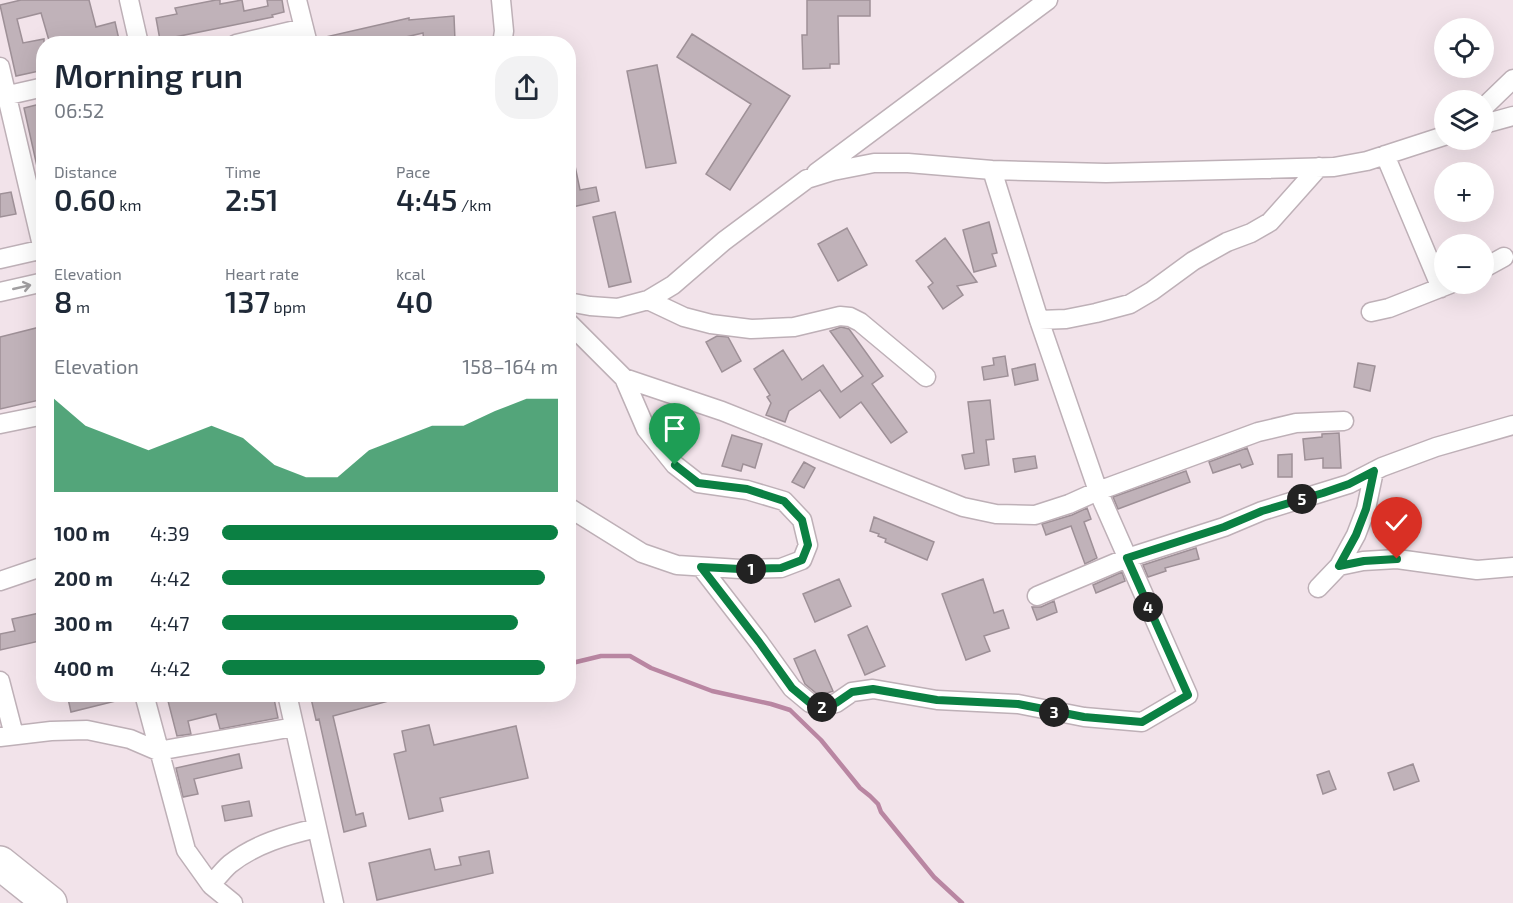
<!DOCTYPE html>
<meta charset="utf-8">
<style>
:root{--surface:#fff;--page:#f2f2f3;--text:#1f2937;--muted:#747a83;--accent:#0b8043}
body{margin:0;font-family:"Exo 2",sans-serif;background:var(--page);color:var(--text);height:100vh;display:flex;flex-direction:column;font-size:22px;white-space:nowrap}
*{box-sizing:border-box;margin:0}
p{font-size:20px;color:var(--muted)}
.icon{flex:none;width:33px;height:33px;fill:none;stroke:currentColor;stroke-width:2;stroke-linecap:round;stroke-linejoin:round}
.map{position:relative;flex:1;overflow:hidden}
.details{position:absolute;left:36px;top:36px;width:540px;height:666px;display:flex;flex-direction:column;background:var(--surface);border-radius:24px;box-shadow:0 6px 24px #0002}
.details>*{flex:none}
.fabs{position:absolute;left:1434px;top:18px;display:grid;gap:12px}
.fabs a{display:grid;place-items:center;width:60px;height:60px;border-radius:50%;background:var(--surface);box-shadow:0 6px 24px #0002;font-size:30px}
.pin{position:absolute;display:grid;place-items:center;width:51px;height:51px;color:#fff;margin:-62px -26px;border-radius:50% 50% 50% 0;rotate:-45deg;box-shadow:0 0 6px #0007}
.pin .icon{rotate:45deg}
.km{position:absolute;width:30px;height:30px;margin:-15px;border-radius:50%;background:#222;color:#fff;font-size:16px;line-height:30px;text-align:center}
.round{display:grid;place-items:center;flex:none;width:63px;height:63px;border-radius:24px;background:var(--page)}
.head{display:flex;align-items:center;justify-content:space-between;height:102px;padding:0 18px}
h1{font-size:33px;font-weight:600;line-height:45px}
.stats{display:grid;grid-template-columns:repeat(3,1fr);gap:9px;height:102px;padding:6px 18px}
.stats div{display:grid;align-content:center}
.stats b{font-size:30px;font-weight:600}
.stats small{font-size:16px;font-weight:400}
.stats p{font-size:16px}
.chart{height:168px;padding:12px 18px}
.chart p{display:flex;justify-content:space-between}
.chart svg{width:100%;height:108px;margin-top:6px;fill:var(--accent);opacity:.7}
ul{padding:0 18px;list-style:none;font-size:20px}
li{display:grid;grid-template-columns:96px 72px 1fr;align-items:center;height:45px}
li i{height:15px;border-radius:8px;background:var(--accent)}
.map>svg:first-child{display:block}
</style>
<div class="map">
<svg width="1513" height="903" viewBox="0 0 1513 903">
<rect width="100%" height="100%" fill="#f2e3ea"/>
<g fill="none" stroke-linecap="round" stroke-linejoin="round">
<path stroke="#b986a2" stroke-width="4.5" d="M 568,664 L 601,656 L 630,656 L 651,668 L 712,691 L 771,704 L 790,710 L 821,740 L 860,788 L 870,796 L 878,804 L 881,812 L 934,877 L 962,903"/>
</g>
<path fill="#c0b2b9" stroke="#9e9097" stroke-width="1.5" d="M 21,0 L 89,0 L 96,27 L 115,22 L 120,44 L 50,44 L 41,13 L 17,19 L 23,43 L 44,39 L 44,70 L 16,76 L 0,5 Z
M 216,0 L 220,0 L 220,4 L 242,0 L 244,11 L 268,6 L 267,0 L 282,0 L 284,12 L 272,15 L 273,17 L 160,40 L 156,18 L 177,14 L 175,8 Z
M 807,0 L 870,0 L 870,16 L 838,16 L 839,64 L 830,64 L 830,68 L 803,69 L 802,35 L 807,35 Z
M 454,16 L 455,41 L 424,43 L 423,33 L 376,44 L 321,44 L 321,38 L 409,18 L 409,20 Z
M 692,34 L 790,96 L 730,190 L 706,174 L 751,104 L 677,57 Z
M 657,65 L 676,163 L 646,168 L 627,71 Z
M 44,103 L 44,170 L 38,171 L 24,108 Z
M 568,161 L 574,161 L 580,190 L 596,187 L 599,201 L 568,208 Z
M 11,192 L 16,214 L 0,217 L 0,194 Z
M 615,212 L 631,282 L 609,287 L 593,217 Z
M 989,222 L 997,253 L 992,254 L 996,266 L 974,272 L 963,230 Z
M 847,228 L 867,265 L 838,281 L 818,244 Z
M 945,238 L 977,282 L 957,286 L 963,295 L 943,309 L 928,287 L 933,283 L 916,261 Z
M 40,327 L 44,343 L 44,399 L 0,409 L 0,337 Z
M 841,327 L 849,329 L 883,376 L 872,384 L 907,432 L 891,443 L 861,402 L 840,418 L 820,390 L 789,411 L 785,422 L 766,415 L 771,403 L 767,397 L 770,395 L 754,369 L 783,350 L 802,380 L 823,365 L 841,392 L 863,376 L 830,331 Z
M 717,336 L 728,337 L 741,361 L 722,372 L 706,342 Z
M 1005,356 L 1008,376 L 984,380 L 982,367 L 994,365 L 993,358 Z
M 1358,363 L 1375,366 L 1370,391 L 1354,387 Z
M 1035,364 L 1038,380 L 1015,385 L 1012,369 Z
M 990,400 L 994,439 L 986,440 L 989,465 L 965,469 L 962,455 L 974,453 L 968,402 Z
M 1339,433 L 1341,468 L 1323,468 L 1323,458 L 1305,460 L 1303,439 L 1322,437 L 1322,434 Z
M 732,435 L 762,444 L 755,468 L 743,464 L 741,471 L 722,466 Z
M 1247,448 L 1253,464 L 1242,468 L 1240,464 L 1213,473 L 1209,462 Z
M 1292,454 L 1292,477 L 1278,477 L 1278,455 Z
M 1035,456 L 1037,468 L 1015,472 L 1013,459 Z
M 804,462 L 815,468 L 804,488 L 792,482 Z
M 1186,471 L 1190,482 L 1118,509 L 1113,497 Z
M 1087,508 L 1091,519 L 1084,522 L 1097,558 L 1085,564 L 1071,526 L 1046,535 L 1042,524 L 1072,515 Z
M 874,517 L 934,542 L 927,560 L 885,542 L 886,539 L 878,536 L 879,534 L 870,531 Z
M 1196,548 L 1199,559 L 1165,568 L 1166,571 L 1148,577 L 1143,565 Z
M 1122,572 L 1125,581 L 1096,593 L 1093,585 Z
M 839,579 L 851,606 L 815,622 L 803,594 Z
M 983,579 L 994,613 L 1003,610 L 1009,628 L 984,636 L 990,651 L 966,660 L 942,594 Z
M 1054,601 L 1057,612 L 1037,620 L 1032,607 L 1041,607 Z
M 44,612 L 44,640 L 0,650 L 0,634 L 15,631 L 12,619 Z
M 867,626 L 885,666 L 865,675 L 848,635 Z
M 815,650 L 833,691 L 822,695 L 816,693 L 805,684 L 794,659 Z
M 67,694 L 124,694 L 124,699 L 71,712 Z
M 176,694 L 182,694 L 183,701 L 211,694 L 243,694 L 244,699 L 263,694 L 273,694 L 278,718 L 220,729 L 216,714 L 188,721 L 191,734 L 177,736 L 167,697 Z
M 310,694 L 396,694 L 396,699 L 333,716 L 356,815 L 363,813 L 366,826 L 344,832 L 319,719 L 316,720 Z
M 429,725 L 434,745 L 516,726 L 528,778 L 440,798 L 443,811 L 409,819 L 394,754 L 406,751 L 402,731 Z
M 239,754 L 242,768 L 194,779 L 198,794 L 183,797 L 176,768 Z
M 1413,764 L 1419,781 L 1394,790 L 1388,773 Z
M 1329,771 L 1336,789 L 1323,794 L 1317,775 Z
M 249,801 L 252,816 L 225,821 L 222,806 Z
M 430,849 L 435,870 L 461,865 L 459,857 L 489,851 L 493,873 L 377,900 L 369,863 Z"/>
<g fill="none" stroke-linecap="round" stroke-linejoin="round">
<g stroke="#beb0b7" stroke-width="21">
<path id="street" d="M 129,0 L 139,44
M 297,0 L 308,44
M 501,0 L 504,31 L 502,44
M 236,44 L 304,28
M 0,67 L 44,254
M 0,97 L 44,87
M 1484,107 L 1513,79
M 1484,124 L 1513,116
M 1385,155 L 1441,288
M 816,173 L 1048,0
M 0,259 L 44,249
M 1484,268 L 1504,257
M 0,292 L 44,282
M 648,300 L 684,317 L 711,324 L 751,329 L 794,327 L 840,316 L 850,317 L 860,322 L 926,377
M 568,302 L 590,306 L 618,308 L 648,300 L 673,285 L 724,241 L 807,179 L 833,171 L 874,163 L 908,163 L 992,170 L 1106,173 L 1334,167 L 1367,161 L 1444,136
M 1371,312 L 1389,308 L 1450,284
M 1039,320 L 1066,319 L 1096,313 L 1130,304 L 1152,291 L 1193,261 L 1227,242 L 1251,233 L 1270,222 L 1319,167
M 568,322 L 624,378 L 646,429 L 675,465 L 698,483 L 747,490 L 784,501 L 802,520 L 808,545 L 802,560 L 781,568 L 740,569 L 677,565 L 642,553 L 568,507
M 624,378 L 722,411 L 963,507 L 996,514 L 1035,515 L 1069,504 L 1098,491 L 1258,432 L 1296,423 L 1344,421
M 0,424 L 44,415
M 1339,566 L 1356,535 L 1366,509 L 1374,471
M 701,567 L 759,642 L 792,688 L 810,703 L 822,707 L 836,703 L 852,692 L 873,689 L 937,700 L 1018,704 L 1084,717 L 1142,722 L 1188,695 L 1098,491 L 1039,320 L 992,170
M 0,581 L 44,566
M 1318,588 L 1339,566 L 1363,561 L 1397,559 L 1477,570 L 1513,567
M 1037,596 L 1127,558 L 1224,527 L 1262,511 L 1349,484 L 1382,467 L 1436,447 L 1513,425
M 0,681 L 14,735
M 144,694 L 186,850 L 211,885
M 287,694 L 334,903
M 0,737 L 51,731 L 87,730 L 130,739 L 158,751 L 294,727
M 233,903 L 211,885 C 217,878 223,870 230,864 C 255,844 287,835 317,828"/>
</g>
<g stroke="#beb0b7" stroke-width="36">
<path id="highway" d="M 0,863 L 50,903"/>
</g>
<use href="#street" stroke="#fff" stroke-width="18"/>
<use href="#highway" stroke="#fff" stroke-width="33"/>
</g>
<defs><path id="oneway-shaft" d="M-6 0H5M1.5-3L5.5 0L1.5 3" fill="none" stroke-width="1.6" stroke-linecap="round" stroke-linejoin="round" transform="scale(1.5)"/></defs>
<use stroke="#a19fa1" href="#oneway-shaft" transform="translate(22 287) rotate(-13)"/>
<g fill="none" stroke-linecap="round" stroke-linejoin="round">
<g stroke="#fff" stroke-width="12">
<path id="route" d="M 675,465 L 698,483 L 747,489 L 784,501 L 802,520 L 808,545 L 802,560 L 781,568 L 740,569 L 701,567 L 759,642 L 792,688 L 810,703 L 822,707 L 836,703 L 852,692 L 873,689 L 937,700 L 1018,704 L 1084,717 L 1142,722 L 1188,695 L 1127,558 L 1224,527 L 1262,511 L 1323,493 L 1349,484 L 1374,471 L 1366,509 L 1356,535 L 1339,566 L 1364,561 L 1397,559"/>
</g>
<use href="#route" stroke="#0b8043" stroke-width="8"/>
</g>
</svg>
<div class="fabs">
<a><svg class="icon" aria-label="locate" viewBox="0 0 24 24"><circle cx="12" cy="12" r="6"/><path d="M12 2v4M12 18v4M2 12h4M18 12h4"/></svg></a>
<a><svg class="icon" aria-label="layers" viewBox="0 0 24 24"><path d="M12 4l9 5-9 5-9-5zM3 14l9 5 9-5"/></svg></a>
<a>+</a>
<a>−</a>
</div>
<div class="pin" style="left:675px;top:465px;background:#1e9e55"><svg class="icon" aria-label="arrive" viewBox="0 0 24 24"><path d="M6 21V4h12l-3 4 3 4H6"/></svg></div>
<div class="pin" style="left:1397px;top:559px;background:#d93025"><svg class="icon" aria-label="check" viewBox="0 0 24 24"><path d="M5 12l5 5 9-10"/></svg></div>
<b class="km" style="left:751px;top:569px">1</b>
<b class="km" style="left:822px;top:707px">2</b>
<b class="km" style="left:1054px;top:712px">3</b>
<b class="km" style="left:1148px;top:607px">4</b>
<b class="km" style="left:1302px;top:499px">5</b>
<section class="details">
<div class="head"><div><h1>Morning run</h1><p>06:52</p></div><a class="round"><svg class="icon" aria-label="share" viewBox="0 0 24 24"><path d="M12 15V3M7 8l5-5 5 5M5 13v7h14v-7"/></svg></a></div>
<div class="stats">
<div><p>Distance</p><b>0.60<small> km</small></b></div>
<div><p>Time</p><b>2:51</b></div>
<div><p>Pace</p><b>4:45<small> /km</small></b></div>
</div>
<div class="stats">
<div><p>Elevation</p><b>8<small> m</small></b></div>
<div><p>Heart rate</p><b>137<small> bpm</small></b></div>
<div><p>kcal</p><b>40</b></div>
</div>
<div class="chart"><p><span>Elevation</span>158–164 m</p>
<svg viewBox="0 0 160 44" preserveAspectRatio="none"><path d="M0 44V6L10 17L20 22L30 27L40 22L50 17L60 22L70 33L80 38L90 38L100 27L110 22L120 17L130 17L140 11L150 6L160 6V44z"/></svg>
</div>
<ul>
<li><b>100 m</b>4:39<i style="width:100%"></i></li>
<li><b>200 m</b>4:42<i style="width:96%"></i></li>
<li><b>300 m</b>4:47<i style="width:88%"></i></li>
<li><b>400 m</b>4:42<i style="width:96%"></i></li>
</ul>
</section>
</div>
